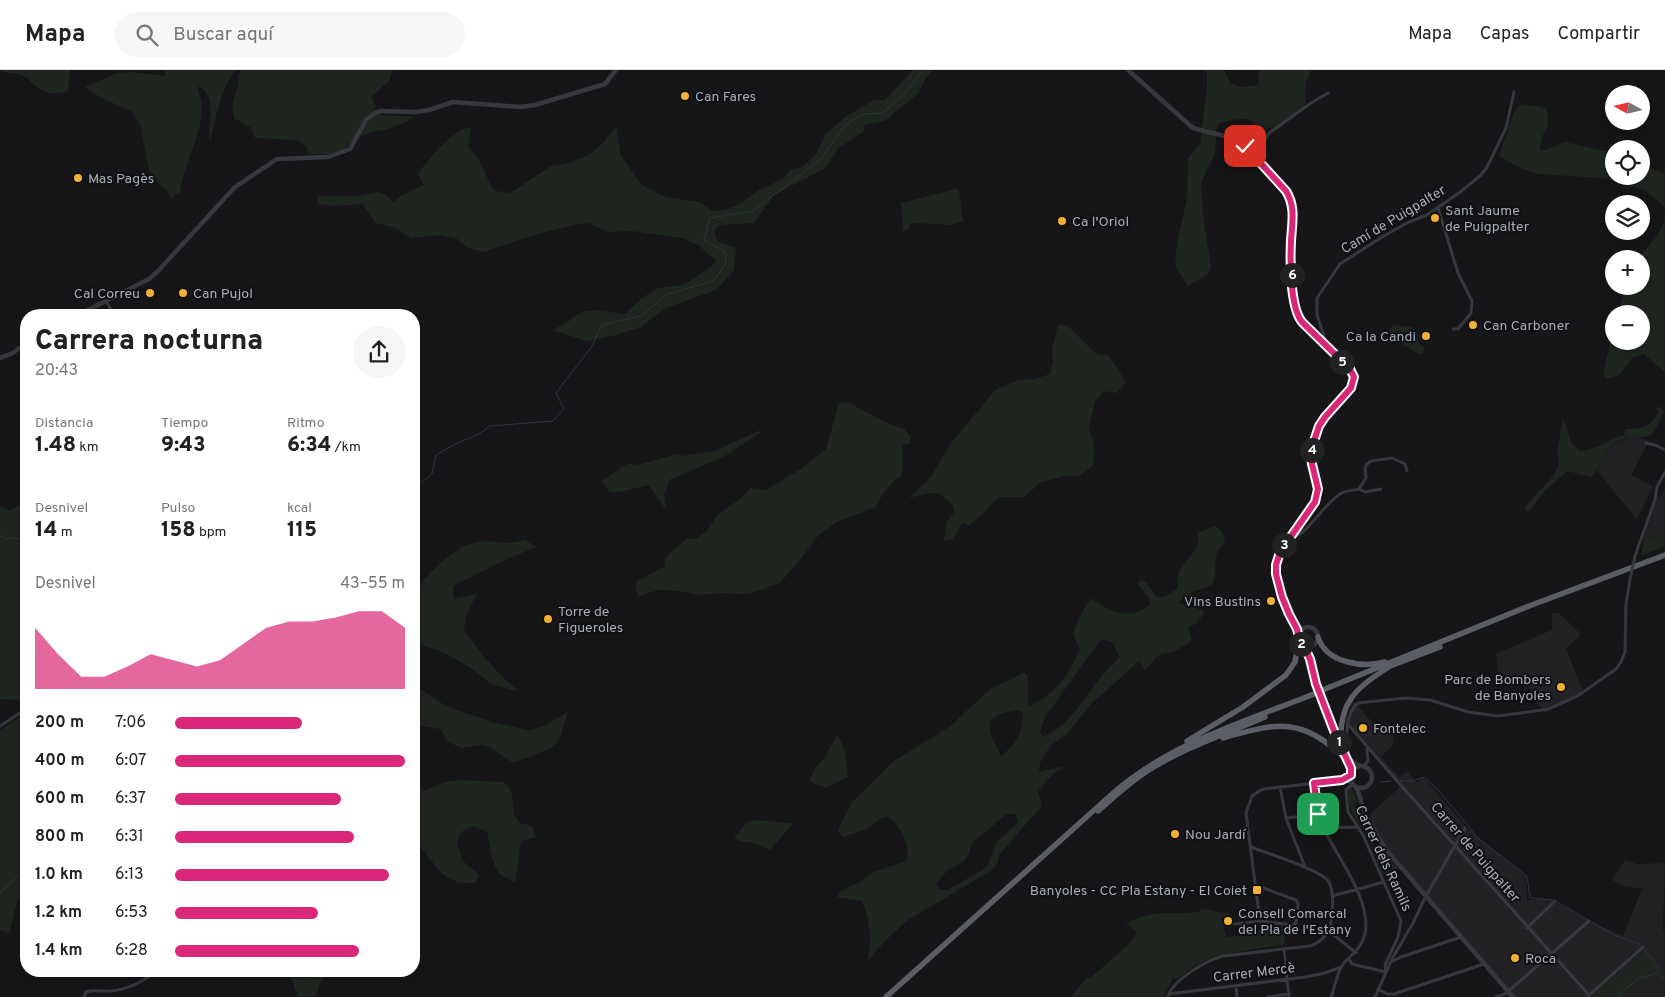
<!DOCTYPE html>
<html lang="es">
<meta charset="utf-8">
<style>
:root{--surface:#fff;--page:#f6f6f6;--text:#222;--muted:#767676;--line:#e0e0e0;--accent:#db2777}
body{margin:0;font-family:Overpass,sans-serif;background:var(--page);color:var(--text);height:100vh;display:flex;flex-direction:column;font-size:19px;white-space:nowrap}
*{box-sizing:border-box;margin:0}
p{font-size:16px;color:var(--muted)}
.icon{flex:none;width:28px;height:28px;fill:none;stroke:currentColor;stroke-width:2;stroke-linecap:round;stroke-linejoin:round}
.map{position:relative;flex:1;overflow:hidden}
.side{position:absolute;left:20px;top:239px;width:400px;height:668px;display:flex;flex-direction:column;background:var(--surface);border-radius:20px;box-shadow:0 2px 8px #0003}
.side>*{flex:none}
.needle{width:32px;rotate:278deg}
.buttons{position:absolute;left:1605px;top:15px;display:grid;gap:10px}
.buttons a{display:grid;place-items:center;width:45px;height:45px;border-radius:50%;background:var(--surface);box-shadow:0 2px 8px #0003;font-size:25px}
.pin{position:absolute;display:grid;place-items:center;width:42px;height:42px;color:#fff;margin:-21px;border-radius:10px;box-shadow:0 2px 8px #0006}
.km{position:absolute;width:25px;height:25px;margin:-12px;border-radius:50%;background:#222;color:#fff;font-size:14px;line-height:25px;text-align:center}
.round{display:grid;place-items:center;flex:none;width:52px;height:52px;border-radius:26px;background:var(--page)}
.overview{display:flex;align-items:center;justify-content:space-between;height:85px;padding:0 15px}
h1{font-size:28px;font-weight:800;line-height:38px}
.figures{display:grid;grid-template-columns:repeat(3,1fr);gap:8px;height:85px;padding:5px 15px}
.figures div{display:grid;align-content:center}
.figures b{font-size:21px;font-weight:800}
.figures small{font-size:14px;font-weight:400}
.figures p{font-size:14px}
.chart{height:140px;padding:10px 15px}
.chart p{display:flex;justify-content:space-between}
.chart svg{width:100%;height:90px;margin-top:5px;fill:var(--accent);opacity:.7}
ul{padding:0 15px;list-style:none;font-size:16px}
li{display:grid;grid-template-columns:80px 60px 1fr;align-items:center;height:38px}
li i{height:12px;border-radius:6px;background:var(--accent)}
header{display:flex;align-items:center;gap:30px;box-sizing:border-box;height:70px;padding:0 25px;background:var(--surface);border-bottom:1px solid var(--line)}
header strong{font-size:24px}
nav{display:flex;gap:28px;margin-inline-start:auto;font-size:18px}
.search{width:350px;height:45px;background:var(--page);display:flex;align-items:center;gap:12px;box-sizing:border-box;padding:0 18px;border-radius:28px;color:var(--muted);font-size:19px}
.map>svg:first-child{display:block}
</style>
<header>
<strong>Mapa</strong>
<div class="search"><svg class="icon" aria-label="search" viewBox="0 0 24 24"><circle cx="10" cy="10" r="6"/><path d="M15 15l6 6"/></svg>Buscar aquí</div>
<nav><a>Mapa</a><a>Capas</a><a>Compartir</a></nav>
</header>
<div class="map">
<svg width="1665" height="927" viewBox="0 0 1665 927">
<rect width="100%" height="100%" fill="#161618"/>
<path fill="#222225" d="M 1633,366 L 1649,371 L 1631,405 L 1653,416 L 1637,449 L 1597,401 L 1600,392 L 1613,374 Z
M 1665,417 L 1665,466 L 1644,467 L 1658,426 L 1662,426 Z
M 1552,543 L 1559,543 L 1581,564 L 1566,579 L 1584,623 L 1570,632 L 1544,642 L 1536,632 L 1536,625 L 1527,614 L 1507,609 L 1498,601 L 1496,584 L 1552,560 Z
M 1353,631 L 1374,654 L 1386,653 L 1393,657 L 1394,674 L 1381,687 L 1399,707 L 1407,701 L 1417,713 L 1423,707 L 1466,757 L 1526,806 L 1527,830 L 1551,829 L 1589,851 L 1623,866 L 1642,819 L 1622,816 L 1612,810 L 1625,790 L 1637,794 L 1665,793 L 1663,859 L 1665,864 L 1665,927 L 1515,927 L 1395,790 L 1373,758 L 1370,744 L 1400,717 L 1345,652 Z"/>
<path fill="#1e261f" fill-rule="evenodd" d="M 0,0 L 70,0 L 68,21 C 53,26 43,23 32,13 C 29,10 26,7 22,5 C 15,2 7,5 0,0 Z
M 165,0 L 236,0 C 220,20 216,47 210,72 C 207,53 218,25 198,16 C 199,24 202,32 202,39 C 201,66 184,95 180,122 L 171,128 L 168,122 L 159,114 L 149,100 L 140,54 L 132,42 L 100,27 L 85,17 L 117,3 L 132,2 L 165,6 Z
M 240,0 L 393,0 L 389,11 L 371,27 L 376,36 L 373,42 C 384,49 400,44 413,47 L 405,53 L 385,60 L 373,61 L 353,70 L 345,79 L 330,84 L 309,84 L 307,77 L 296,70 L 255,68 L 251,58 L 234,48 L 232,34 L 237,20 Z
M 913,0 L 933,0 L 925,9 L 919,23 L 895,42 L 887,50 L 864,55 L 864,61 L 839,78 L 824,99 L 774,125 L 754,153 L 720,155 L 714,160 L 717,171 L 736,178 L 734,200 L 716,220 L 666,238 L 641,257 L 613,266 L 586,271 L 553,260 L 569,251 L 581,242 L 594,240 L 625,244 L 642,228 L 658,218 L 683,215 L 711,197 L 716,191 L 698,175 L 683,168 L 631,161 L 607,162 L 590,153 L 573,155 L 531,166 L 483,182 L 468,178 L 456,168 L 440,165 L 411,168 L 396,158 L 376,153 L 362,134 L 334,136 L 318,134 L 317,126 L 356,126 L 378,122 L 386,125 L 393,132 L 402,125 L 424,115 L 418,104 C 425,93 457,55 471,58 L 468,76 L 479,90 L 492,118 L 496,121 L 510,123 L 551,96 L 566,94 L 589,85 L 605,71 L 613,60 L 617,58 L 620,84 L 642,115 L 666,127 L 699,132 L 712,141 L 725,140 L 741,133 L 759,120 L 783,109 L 790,100 L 802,97 L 816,84 L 825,65 L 845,47 L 874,30 L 885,30 Z
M 1204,0 L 1224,0 L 1230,13 L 1241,17 L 1258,15 L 1259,0 L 1311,0 L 1306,13 L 1305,37 C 1295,46 1276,62 1260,57 C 1257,56 1254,52 1250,50 C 1243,47 1223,51 1217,55 L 1215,83 L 1201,113 L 1204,153 L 1211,196 L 1208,204 L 1188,216 L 1175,196 L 1177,172 L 1187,129 L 1188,88 L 1200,74 L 1207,16 L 1207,3 Z
M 1521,34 L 1536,36 L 1547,39 L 1548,55 L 1541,69 L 1540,80 L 1545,80 L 1565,72 L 1614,83 L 1614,106 L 1641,106 L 1641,94 L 1665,104 L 1665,139 L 1663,135 L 1645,120 L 1602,108 L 1537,104 L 1518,97 L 1499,86 L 1514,42 Z
M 956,119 L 959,121 L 963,151 L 952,155 L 912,153 L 910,154 L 908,160 L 903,161 L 901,133 Z
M 1665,151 L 1665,302 L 1644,284 L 1632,288 L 1620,304 L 1608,309 L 1603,305 L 1614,255 L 1614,271 L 1641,271 L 1641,244 L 1617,244 L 1626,216 L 1641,216 L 1641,189 L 1637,189 L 1657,166 Z
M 1058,254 L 1068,256 L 1095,283 L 1109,286 L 1126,312 L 1116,323 L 1103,321 L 1095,332 L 1089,358 L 1094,375 L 1093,395 L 1080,406 L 1064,406 L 1040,413 L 1024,427 L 999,427 L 979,447 L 969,455 L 962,453 L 953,469 L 944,471 L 947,452 L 954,442 L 952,434 L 938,423 L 929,423 L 909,428 L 930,408 L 951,373 L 996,319 L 1019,310 L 1035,309 L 1050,304 L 1053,291 L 1052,280 Z
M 1393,255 L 1412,257 L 1418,264 L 1418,273 L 1425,278 L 1422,285 L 1416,283 L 1387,264 Z
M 847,332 L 888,353 L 904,359 L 911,367 L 909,374 L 902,375 L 902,405 C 889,414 883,422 876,437 L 837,452 L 818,466 L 800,490 L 780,513 L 752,523 L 742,524 L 723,523 L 700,525 L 679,521 L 659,520 L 644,524 L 639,527 L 635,519 L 637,511 L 665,496 L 665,488 L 686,469 L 696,469 L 706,461 L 717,446 L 742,427 L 751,418 L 766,420 L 802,398 L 826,379 L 839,333 Z
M 1658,336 L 1664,341 C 1660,349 1657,359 1650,365 C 1644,369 1637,366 1631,367 C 1626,367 1617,371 1613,374 C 1603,383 1601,398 1591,407 L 1567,401 L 1545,421 L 1528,442 L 1524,438 L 1553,406 L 1559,395 L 1557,383 L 1563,348 L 1572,374 L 1579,381 C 1596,381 1608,369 1624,365 L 1625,359 C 1642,359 1650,357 1659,342 L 1657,339 Z
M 761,360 L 760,363 L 725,386 L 669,410 L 667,419 L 664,424 L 666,440 L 649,415 C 637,417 623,423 610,422 L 601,411 L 629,393 L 637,395 L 678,384 L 681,386 L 714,381 Z
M 23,432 L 26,433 L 26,628 L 24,630 L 0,629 L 0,436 L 10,441 Z
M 1215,456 C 1221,459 1225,466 1225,472 C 1212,483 1216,495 1215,510 L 1211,515 L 1193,522 L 1178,532 C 1186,537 1198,537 1205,542 L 1197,553 L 1188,558 L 1192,568 L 1189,573 L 1171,583 C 1158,580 1154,592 1145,600 L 1139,591 L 1091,634 L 1068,663 L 1050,676 L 1040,693 L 1039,702 L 1055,698 L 1070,696 C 1055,699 1047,710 1038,722 L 1041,731 L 1041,737 L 999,785 L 998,792 L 992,800 L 908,850 L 884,872 L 868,891 C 871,867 871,853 862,831 L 837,827 L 842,820 L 858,813 L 874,802 L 906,791 C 911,775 901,757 889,747 L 882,748 L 867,759 L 843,767 L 838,760 L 852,732 L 894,691 L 949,657 L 989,620 L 1006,611 L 1008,611 L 1024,602 L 1028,606 L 1028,636 C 1057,624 1066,607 1080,580 L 1073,564 L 1078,550 L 1090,528 C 1098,533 1107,539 1116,542 C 1126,546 1143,542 1150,535 L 1149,528 L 1138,514 L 1141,510 L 1146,512 L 1157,527 L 1165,527 L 1178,518 C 1178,512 1176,507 1179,502 C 1186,488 1202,480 1197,463 ZM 1103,569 L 1112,572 L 1120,587 C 1110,596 1101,606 1093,617 C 1079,636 1066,658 1043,667 L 1040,662 L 1045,647 L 1099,572 ZM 1019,640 L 1023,643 C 1021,665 1018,672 1001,686 L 991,665 L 989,652 C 997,643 1007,642 1019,640 ZM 1007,744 L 1015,744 L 1018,752 L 996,773 L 988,795 L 981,801 L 947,820 L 940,820 L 936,814 L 947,801 L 964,791 L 968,786 L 972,773 Z
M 1665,466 L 1665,476 L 1641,486 L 1644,467 Z
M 525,470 L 536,477 L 505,490 L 453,516 L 454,529 L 477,524 L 467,543 L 464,561 C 481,583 498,605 520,622 L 491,614 L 469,597 L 445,583 L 422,575 L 414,568 L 414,518 C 434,502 451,476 479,472 C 488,470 497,473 506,473 C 512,473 519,471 525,470 Z
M 414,615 L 443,634 L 454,639 L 495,653 L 529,660 L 544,656 L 568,642 L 559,671 L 549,679 L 513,693 L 490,677 L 482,675 L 461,678 L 448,672 L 440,659 L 414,655 Z
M 26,643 L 26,825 L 18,829 L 9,863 L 0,860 L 0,660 Z
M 837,666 C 847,678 845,692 848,707 L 826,718 L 809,711 L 816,697 L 823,690 Z
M 414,710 L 423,721 L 445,712 L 458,710 L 503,712 L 509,717 L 512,725 L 514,744 L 520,753 L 532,756 L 536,767 L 521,771 L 515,812 C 511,810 505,808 501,805 C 492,798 490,773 487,762 L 473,756 L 461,762 L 457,773 L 463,791 L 480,805 L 475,813 L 459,813 L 442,804 L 414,769 Z
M 1349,717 L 1352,718 L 1357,730 L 1355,737 L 1376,782 L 1385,783 L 1398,798 L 1383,805 C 1378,792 1373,777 1366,765 C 1354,746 1347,742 1349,717 Z
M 757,750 L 789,753 L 793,754 L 771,779 C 764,779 760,775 754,773 C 745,771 743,774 734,768 L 747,752 Z
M 1201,838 L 1232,845 L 1221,848 L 1226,867 L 1250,865 L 1262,858 L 1263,854 L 1283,857 L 1285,874 L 1213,886 L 1193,897 L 1176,910 L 1173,907 C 1171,915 1166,920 1165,927 L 1070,927 L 1087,908 L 1090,908 L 1127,876 L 1136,865 L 1136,861 L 1130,857 L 1126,853 C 1137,848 1152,843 1164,843 C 1177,843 1188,844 1200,841 Z
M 1645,880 L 1656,896 L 1657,899 L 1665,903 L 1665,914 L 1659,905 C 1645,908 1632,915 1622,925 L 1622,927 L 1592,927 Z
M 288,900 L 331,900 C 322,906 319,915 316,926 L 298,927 Z"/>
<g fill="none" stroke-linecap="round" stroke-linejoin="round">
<path stroke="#2c353c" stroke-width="1" d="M 414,419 L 432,404 L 436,385 L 457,373 L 477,365 L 490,356 L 553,351 L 564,339 L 556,323 L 592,276 L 602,255 L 641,246 L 668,224 L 713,211 L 726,194 L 725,182 L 704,170 L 710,148 L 753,141 L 821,89 L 845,55 L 863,44 L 881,43 L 890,37 L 907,21 L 923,0
M 0,466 L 4,468 L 26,469
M 1400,711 L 1412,711 L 1424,707 L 1439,721 L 1478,768 L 1527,806 L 1530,828 L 1554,830 L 1614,865 L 1639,874
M 1381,712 L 1391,711
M 0,823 L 26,798
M 1644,879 L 1658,897 L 1658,901
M 1619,927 L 1620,924 L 1639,908 L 1658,903 L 1665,910"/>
<path stroke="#37383d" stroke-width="2.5" d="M 1234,854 L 1260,851
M 1284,879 L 1287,910"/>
<path stroke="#37383d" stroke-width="3" d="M 1259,92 L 1266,68 L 1269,63 L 1311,33 L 1328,23
M 1438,138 L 1458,203 L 1472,231 L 1471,243 L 1458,259 L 1453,259
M 106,231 L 114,245
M 1325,274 L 1326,272 L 1317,245 L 1317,228 L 1340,194 L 1382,167 L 1409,152 L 1427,145 L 1459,123 L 1481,105 L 1487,97 L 1506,58 L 1514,22
M 1646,373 L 1655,375 L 1665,380
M 1359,419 L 1365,422 L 1381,419
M 1290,467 L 1293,468 C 1308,463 1324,434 1340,424 C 1346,420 1352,421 1359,419 L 1366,408 L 1365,398 L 1366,395 L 1371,391 L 1392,388 L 1405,394 L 1407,401
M 1635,486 L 1655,430 L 1657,417 L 1665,402
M 1347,653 L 1397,711 L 1589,925
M 0,656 L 26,639
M 1349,686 C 1346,669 1344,645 1358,633 L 1405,628 L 1430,630 L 1468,642 L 1498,646 L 1549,639 L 1579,625 L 1616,599 L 1621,592 L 1625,582 L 1626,534 L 1630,509
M 1363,697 L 1368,691 L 1367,679
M 1343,710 L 1351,705
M 1313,713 C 1316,726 1316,742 1322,755 C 1336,786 1372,829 1365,864 C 1361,879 1352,884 1343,894 C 1337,902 1335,917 1331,927
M 1354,715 L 1350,716 L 1346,720 L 1348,742 L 1363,765 L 1401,851 L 1398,867 L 1385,895 L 1386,902
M 1280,717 L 1286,748 L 1305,797
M 1286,748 L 1319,744
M 1324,758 L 1358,757
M 1255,815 L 1296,830 L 1298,834 L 1296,853 L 1293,855 L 1260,851 L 1246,743 L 1252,726 L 1259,721 L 1264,719 L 1343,710 L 1352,713
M 1332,826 L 1384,812
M 1527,858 L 1555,831
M 1329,861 L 1356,883
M 1349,889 L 1352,894 L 1386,902
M 1391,892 L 1401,887 L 1461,867
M 1287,910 L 1289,927
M 1236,916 L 1237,927
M 1378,919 L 1387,924 L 1394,924 L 1484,894
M 1169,924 L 1305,907 L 1325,903 L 1341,897
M 84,927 L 86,922 C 95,919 102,922 110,921 C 127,920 145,911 157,900
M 1168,927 C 1172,910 1207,890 1223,886 L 1310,876 C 1324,871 1330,862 1332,847 C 1333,836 1334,822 1329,812 C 1322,800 1266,783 1251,777
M 1268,927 L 1289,924
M 1375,927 L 1392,889 L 1413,853 L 1426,826 L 1465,758
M 1496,927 L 1505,924 L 1589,851
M 1587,927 L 1643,877"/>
<path stroke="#37383d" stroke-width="4.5" d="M 1128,0 L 1193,58 L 1236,69 L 1287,121 C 1296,137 1292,153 1291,171 C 1290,191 1290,238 1302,252 L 1350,299 L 1354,307 L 1351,318 L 1325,347 L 1319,356 L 1313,374 L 1311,383 L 1312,393 L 1318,419 L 1315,432 L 1284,475 L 1276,495 L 1275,504 L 1278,517 L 1299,565
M 78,245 L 149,209 L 158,201 L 235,117 L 277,89 L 328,87 L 350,79 L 366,50 L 375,43 L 381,41 L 415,42 L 429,40 L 453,32 L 520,37 L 535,35 L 605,14 L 616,0
M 0,288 L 13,283 L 26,273
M1298 567a10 10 0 1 1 20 0a10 10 0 1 1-20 0Z
M 1304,576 L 1310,589 L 1317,614 L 1352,702
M 1345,683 L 1353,692 L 1360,696
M1350 707a11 11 0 1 1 22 0a11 11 0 1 1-22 0Z
M 1355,716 C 1360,723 1360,730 1363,738 C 1369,753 1378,767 1387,781 L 1513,927"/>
<path stroke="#5b5e65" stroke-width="5.5" d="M 1318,567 C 1326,593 1362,598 1385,592
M 1390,596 L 1440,577
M 1330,617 L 1529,536 L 1665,485
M 1223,668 C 1279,652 1301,647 1346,689
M 1187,671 L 1243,637 L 1286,605 L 1295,592 L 1299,570
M 1341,675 C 1338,633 1356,617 1389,597
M 1098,741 C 1114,727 1130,712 1149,700 C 1185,677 1226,664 1265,647
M 886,927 L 1111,725 C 1167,675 1240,653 1309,626"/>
<path stroke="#37383d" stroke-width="3" d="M 1630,509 L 1635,486"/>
<path stroke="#5b5e65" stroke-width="5.5" d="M 1309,626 L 1330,617"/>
</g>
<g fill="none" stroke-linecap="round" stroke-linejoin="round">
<g stroke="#fff" stroke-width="10">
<path id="route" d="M 1245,76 L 1286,121 C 1296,137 1292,153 1291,171 C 1290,191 1290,237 1302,252 L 1350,299 L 1354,307 L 1351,318 L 1325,347 L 1319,356 L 1313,374 L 1311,383 L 1312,394 L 1318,419 L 1315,432 L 1280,482 L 1276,495 L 1276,504 L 1282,527 L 1289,544 L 1297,559 L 1300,572 L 1304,576 L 1310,589 L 1316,614 L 1336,666 L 1351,698 L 1351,705 L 1342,710 L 1314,713 L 1318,744"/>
</g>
<use href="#route" stroke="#db2777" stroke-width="6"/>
</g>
<g fill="#f2b134" stroke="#111113" stroke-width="2">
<circle cx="685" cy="26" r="5"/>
<circle cx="78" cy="108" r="5"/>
<circle cx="1435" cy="148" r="5"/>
<circle cx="1062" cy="151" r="5"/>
<circle cx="150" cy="223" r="5"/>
<circle cx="183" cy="223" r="5"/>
<circle cx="1473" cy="255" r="5"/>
<circle cx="1426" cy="266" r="5"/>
<circle cx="1271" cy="531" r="5"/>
<circle cx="548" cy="549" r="5"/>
<circle cx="1561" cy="617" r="5"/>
<circle cx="1363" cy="658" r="5"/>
<circle cx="1175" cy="764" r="5"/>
<rect x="1252" y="815" width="10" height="10" rx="2.5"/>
<circle cx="1228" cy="851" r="5"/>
<circle cx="1515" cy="888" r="5"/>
</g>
<g text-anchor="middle" stroke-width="4" stroke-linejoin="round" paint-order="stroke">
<g font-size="14" fill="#a8adb8" stroke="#111113" text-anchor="start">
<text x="695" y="31">Can Fares</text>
<text x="88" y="113">Mas Pagès</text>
<text x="1445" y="145">Sant Jaume<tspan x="1445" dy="16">de Puigpalter</tspan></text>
<text x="1072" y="156">Ca l'Oriol</text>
<text x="140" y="228" text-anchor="end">Cal Correu</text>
<text x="193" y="228">Can Pujol</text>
<text x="1483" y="260">Can Carboner</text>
<text x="1416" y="271" text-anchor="end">Ca la Candi</text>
<text x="1261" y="536" text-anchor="end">Vins Bustins</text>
<text x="558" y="546">Torre de<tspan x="558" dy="16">Figueroles</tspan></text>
<text x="1551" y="614" text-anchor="end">Parc de Bombers<tspan x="1551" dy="16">de Banyoles</tspan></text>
<text x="1373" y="663">Fontelec</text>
<text x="1185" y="769">Nou Jardí</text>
<text x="1247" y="825" text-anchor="end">Banyoles - CC Pla Estany - El Coiet</text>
<text x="1238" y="848">Consell Comarcal<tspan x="1238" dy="16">del Pla de l'Estany</tspan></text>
<text x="1525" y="893">Roca</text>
</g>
<g font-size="14" fill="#a8adb8" stroke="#111113">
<text transform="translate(1393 149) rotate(-31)" y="5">Camí de Puigpalter</text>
<text transform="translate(1476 782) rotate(49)" y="5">Carrer de Puigpalter</text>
<text transform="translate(1384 788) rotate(65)" y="5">Carrer dels Ramils</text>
<text transform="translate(1254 902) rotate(-7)" y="5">Carrer Mercè</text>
</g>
</g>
</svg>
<div class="buttons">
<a><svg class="needle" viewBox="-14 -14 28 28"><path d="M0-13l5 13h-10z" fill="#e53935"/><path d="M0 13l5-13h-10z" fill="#767676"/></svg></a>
<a><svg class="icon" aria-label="locate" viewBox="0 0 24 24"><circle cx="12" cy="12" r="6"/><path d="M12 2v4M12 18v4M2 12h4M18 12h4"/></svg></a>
<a><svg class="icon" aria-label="layers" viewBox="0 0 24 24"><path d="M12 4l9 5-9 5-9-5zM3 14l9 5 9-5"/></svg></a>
<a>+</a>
<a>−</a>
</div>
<div class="pin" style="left:1318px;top:744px;background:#1e9e55"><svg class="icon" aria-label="arrive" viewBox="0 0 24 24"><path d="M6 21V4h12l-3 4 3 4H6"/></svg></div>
<div class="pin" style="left:1245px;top:76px;background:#d93025"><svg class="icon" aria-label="check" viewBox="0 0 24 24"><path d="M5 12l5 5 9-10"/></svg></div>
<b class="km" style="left:1339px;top:672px">1</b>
<b class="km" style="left:1301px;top:574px">2</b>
<b class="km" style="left:1284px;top:475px">3</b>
<b class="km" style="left:1312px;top:380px">4</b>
<b class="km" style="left:1342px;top:292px">5</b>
<b class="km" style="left:1292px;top:205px">6</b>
<section class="side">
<div class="overview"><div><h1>Carrera nocturna</h1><p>20:43</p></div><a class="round"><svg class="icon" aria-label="share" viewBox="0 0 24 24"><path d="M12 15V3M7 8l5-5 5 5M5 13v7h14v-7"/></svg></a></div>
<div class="figures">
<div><p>Distancia</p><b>1.48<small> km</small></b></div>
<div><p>Tiempo</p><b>9:43</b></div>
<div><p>Ritmo</p><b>6:34<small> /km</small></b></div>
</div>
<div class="figures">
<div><p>Desnivel</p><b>14<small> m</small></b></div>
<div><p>Pulso</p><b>158<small> bpm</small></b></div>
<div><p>kcal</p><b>115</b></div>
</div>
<div class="chart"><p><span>Desnivel</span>43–55 m</p>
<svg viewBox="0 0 160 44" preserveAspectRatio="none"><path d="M0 44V14L10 27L20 38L30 38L40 33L50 27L60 30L70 33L80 30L90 22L100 14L110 11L120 11L130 9L140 6L150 6L160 14V44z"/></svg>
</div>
<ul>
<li><b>200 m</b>7:06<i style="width:55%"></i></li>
<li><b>400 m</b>6:07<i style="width:100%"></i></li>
<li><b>600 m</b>6:37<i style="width:72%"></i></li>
<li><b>800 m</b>6:31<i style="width:78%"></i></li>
<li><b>1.0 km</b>6:13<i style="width:93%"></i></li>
<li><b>1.2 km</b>6:53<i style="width:62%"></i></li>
<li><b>1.4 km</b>6:28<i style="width:80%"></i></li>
</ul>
</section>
</div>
